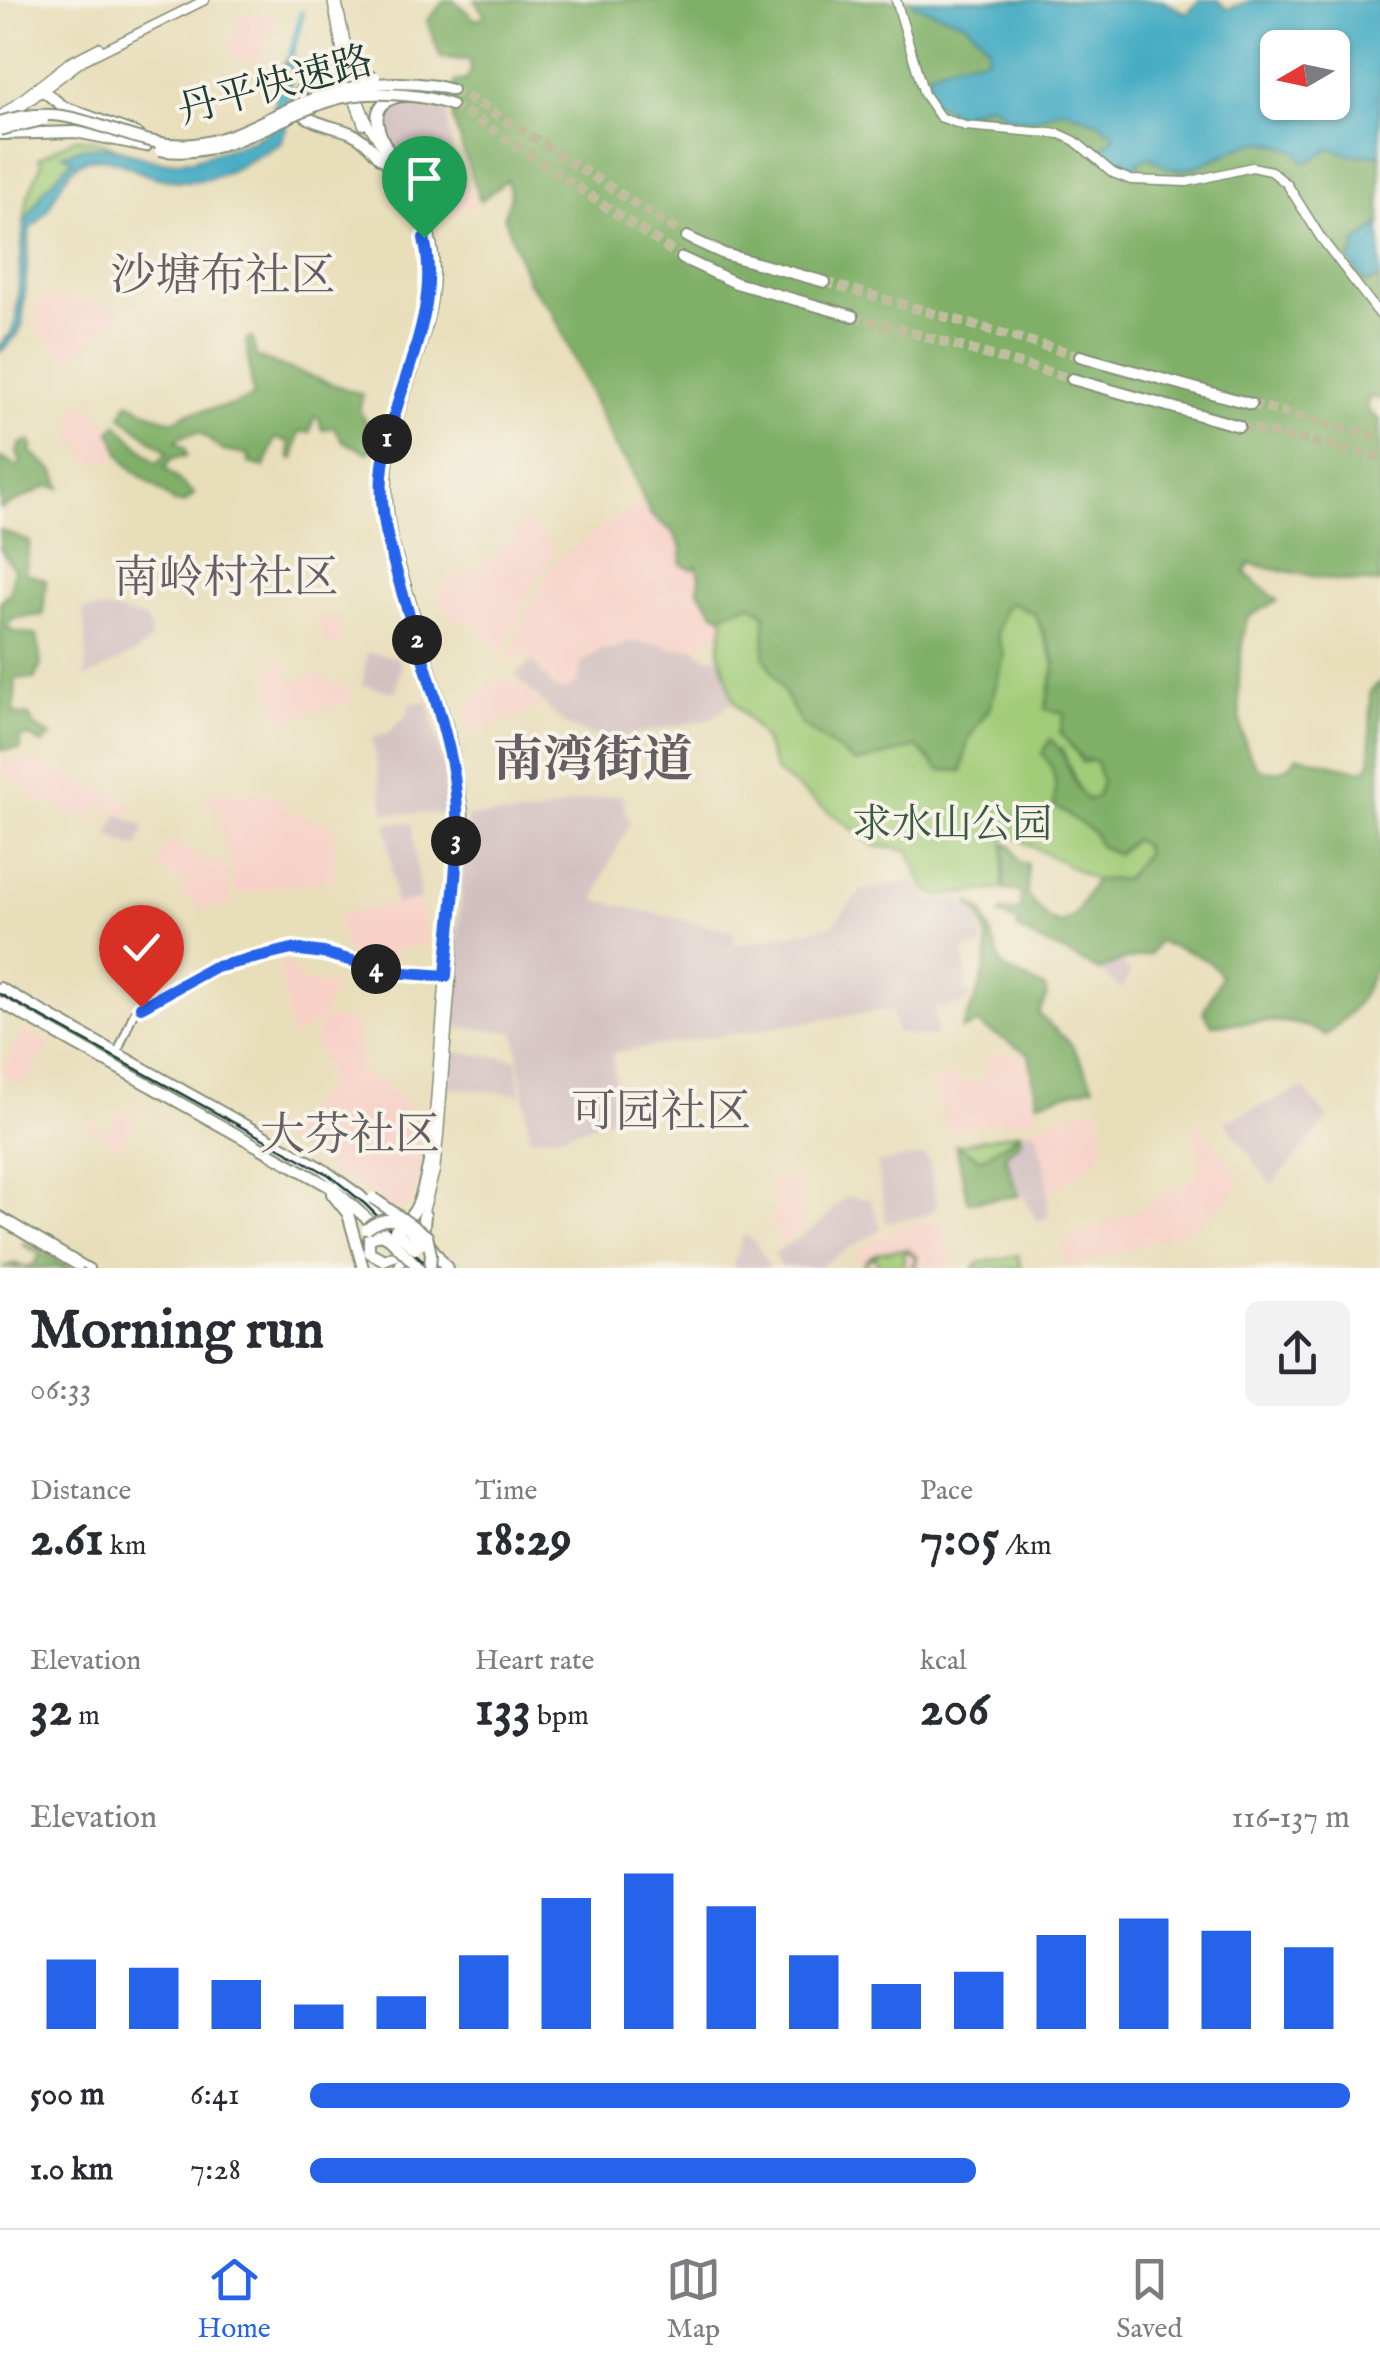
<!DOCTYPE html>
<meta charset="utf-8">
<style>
:root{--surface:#fff;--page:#f2f2f3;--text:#2b2b33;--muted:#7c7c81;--line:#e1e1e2;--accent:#2563eb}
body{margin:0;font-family:"IM FELL English","Noto Serif SC",serif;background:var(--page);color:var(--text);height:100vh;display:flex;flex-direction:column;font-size:38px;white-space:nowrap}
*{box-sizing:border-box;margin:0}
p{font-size:32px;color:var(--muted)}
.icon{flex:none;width:55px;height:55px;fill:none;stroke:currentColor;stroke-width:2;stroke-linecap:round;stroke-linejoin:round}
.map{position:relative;height:1268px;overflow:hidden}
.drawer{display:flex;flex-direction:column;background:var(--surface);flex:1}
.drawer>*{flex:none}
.needle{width:65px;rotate:261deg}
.fabs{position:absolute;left:1260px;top:30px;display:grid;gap:20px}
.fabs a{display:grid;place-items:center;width:90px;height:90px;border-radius:15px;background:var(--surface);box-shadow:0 2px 8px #0004;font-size:50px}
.pin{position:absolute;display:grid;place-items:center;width:85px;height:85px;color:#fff;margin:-102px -42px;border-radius:50% 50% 50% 0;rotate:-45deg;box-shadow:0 0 10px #0007}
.pin .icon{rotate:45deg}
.km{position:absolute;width:50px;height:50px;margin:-25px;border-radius:50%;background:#222;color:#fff;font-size:28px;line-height:50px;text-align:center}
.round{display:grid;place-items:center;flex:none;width:105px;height:105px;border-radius:15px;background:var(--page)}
.headline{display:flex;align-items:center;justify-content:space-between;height:170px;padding:0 30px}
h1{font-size:55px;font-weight:800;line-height:75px}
.figures{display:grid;grid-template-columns:repeat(3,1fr);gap:15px;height:170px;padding:10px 30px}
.figures div{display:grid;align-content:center}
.figures b{font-size:50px;font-weight:800}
.figures small{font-size:28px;font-weight:400}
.figures p{font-size:28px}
.chart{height:280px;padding:20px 30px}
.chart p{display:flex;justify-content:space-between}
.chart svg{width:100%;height:180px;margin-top:10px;stroke:var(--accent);stroke-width:6}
ul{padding:0 30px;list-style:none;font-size:32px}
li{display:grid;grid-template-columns:160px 120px 1fr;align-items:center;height:75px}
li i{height:25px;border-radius:12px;background:var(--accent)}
.dock{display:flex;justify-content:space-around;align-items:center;height:140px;border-top:2px solid var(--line);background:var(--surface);font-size:28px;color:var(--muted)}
.dock a{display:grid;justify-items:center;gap:5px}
.dock .current{color:var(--accent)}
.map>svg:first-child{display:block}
</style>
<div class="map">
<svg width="1380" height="1268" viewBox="0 0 1380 1268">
<rect width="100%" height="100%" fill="#f7f3e8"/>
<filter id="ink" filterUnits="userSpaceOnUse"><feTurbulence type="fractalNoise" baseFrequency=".01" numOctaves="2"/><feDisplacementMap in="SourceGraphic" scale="20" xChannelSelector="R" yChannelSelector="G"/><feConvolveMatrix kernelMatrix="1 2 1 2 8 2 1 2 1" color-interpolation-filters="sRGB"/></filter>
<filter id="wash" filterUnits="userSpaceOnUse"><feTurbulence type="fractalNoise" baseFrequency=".0048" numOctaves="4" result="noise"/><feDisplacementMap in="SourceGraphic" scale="40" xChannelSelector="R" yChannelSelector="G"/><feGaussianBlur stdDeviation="2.25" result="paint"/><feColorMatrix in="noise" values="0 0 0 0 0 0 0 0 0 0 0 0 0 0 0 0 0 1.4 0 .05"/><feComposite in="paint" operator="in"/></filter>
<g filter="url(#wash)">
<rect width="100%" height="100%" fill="#e8deba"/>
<path fill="#f7d1c7" d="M 260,13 L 278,15 L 261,61 L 237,59 L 229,44 L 241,16 Z
M 453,151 L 476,204 L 432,225 L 421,196 L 400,159 Z
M 68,297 L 125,309 L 70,360 L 37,328 L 36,320 L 40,299 Z
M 85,403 L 107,423 L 107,432 L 114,442 L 115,462 L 86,461 L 82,445 L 72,443 L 73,428 L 78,422 L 69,412 Z
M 644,503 L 650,515 L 672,532 L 682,548 L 681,564 L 693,570 L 697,566 L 700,578 L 697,590 L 714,613 L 718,612 L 724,620 L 722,629 L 701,647 L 668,648 L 667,645 L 629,642 L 614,649 L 601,648 L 581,664 L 578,683 L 566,690 L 556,688 L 528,655 L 507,666 L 527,609 L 554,563 L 615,517 Z
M 528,522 L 556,550 L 520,610 L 503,655 L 481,629 L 479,621 L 470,619 L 461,625 L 438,601 L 443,584 L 483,566 Z
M 336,614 L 342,645 L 326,646 L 323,633 L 314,621 Z
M 284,655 L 291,681 L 316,674 L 337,685 L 344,684 L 353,701 L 287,721 L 281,719 L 266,677 Z
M 510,678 L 539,701 L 541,707 L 469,735 L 467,710 L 482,691 L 498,680 Z
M 15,759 L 36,761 L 122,800 L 134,800 L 126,818 L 99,806 L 92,823 L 28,796 L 30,786 L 12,783 L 0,767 L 0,762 Z
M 206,792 L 275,793 L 275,798 L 284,799 L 283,809 L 333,825 L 336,842 L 333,879 L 235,894 L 219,812 L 206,805 Z
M 167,840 L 227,867 L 231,902 L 228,905 L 198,910 L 196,902 L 180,895 L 185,882 L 155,869 Z
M 420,900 L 428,945 L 394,951 L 395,968 L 346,954 L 340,923 L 336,915 Z
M 290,960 L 292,971 L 301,971 L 300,981 L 335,986 L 323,1016 L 316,1024 L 291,1038 L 279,962 Z
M 326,1017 L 356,1024 L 363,1074 L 370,1075 L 404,1100 L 418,1131 L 422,1167 L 413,1199 L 404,1211 L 397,1211 L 282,1140 L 331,1080 L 313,1038 Z
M 24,1028 L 51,1044 L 23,1086 L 0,1072 Z
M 1026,1054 L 1035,1114 L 1031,1119 L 946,1130 L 934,1079 L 939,1076 L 982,1083 L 989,1058 L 993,1055 Z
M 1097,1105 L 1104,1137 L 1101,1155 L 1087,1169 L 1038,1199 L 1026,1131 L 1043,1122 Z
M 121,1109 L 137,1117 L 120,1149 L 85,1126 L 87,1122 L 108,1133 Z
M 1200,1122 L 1239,1179 L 1237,1189 L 1227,1199 L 1197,1224 L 1174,1235 L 1087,1263 L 1072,1266 L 1065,1262 L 1063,1241 L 1156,1202 L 1154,1197 L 1191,1181 L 1198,1173 L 1201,1158 L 1191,1132 Z
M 799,1176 L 804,1229 L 780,1244 L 769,1223 L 776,1210 L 769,1181 Z
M 939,1220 L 944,1223 L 951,1268 L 861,1268 L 858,1251 L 898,1227 Z"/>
<path fill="#d2bfc0" d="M 399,104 L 445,106 L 453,151 L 400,159 L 383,118 L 386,111 Z
M 106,609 L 146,619 L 152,638 L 137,652 L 84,679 L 87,655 L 83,610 Z
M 629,642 L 667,645 L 669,649 L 695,648 L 707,658 L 720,657 L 733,701 L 711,719 L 627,735 L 624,740 L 591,735 L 565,725 L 515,675 L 532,661 L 555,689 L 566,690 L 578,683 L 581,664 L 601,649 L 614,649 Z
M 367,652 L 398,658 L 401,667 L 396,692 L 362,685 Z
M 428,701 L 444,766 L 448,814 L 385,813 L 372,738 L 389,732 L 402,720 L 409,712 L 409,703 Z
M 622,794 L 630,824 L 605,872 L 596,900 L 733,931 L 736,945 L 832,925 L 862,890 L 913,881 L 931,902 L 960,899 L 977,916 L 984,947 L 963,951 L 967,979 L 964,991 L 970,992 L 967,1003 L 934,1009 L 937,1031 L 934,1038 L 897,1033 L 891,1009 L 612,1053 L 620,1116 L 563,1134 L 530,1138 L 515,1032 L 451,1027 L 467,816 L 533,815 L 575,802 Z
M 118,814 L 145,827 L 137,848 L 108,835 Z
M 387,823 L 412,823 L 420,900 L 395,904 Z
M 1120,961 L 1131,974 L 1122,989 L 1099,971 Z
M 453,1052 L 517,1059 L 521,1094 L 449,1087 Z
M 1303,1088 L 1329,1119 L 1271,1185 L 1225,1121 Z
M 1030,1130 L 1038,1134 L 1047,1176 L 1048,1218 L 1036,1221 L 1024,1196 L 1018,1196 L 1005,1155 L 1021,1140 L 1019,1132 Z
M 924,1155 L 929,1162 L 937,1206 L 929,1214 L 886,1223 L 877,1163 Z
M 846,1196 L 870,1199 L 882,1229 L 816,1268 L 781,1268 L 773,1254 L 817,1226 Z
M 744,1234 L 754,1241 L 770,1268 L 732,1268 Z"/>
<path fill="#a1cc78" stroke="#608456" stroke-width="2.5" d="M 75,138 L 94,140 L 123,150 L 82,148 L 64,154 L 73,158 L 45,189 L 24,224 L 28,195 L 42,163 L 39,158 Z
M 1010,602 L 1035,614 L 1055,665 L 1045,709 L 1065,713 L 1060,733 L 1074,747 L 1082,763 L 1096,760 L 1102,782 L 1097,797 L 1088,801 L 1080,792 L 1062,749 L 1051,763 L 1057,786 L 1054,805 L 1093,832 L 1099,846 L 1117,854 L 1133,839 L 1143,845 L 1146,853 L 1125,879 L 1095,880 L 1005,832 L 1002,889 L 938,896 L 924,888 L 909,850 L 875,846 L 776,772 L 764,739 L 734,701 L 719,651 L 724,620 L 721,615 L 750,604 L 766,614 L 764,656 L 917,746 L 939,770 L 962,771 L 968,739 L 990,707 L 1004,655 L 997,634 L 1003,611 Z
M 1019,1132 C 1010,1145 995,1145 987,1157 L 980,1158 L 956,1145 Z
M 907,1249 L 917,1257 L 915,1268 L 912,1268 L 915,1257 L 907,1252 L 903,1253 L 905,1268 L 878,1268 L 876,1257 L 868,1260 L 864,1268 C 866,1250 892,1251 907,1249 Z
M 1018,1255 L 1021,1268 L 974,1268 L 978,1263 Z"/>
<path fill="#80b068" stroke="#50764e" stroke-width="2.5" d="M 445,0 L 454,0 L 475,20 L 485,16 L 475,0 L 911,0 L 915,5 L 966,23 L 989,46 L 987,58 L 953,63 L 952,112 L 961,116 L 989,104 L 1010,118 L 1032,120 L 1063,109 L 1101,123 L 1114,132 L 1114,137 L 1102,148 C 1115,160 1131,164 1148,157 C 1156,160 1163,166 1170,168 C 1193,177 1236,144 1259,142 C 1272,142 1287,148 1299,152 L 1302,161 L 1330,148 L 1352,155 L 1380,155 L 1380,225 L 1355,243 L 1355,253 L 1369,283 L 1380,279 L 1380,399 L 1369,397 L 1367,406 L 1371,415 L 1380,419 L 1380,583 L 1333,580 L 1249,564 L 1245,573 L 1277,600 L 1247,618 C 1238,658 1230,736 1259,769 C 1278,774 1287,771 1298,756 L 1359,770 L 1368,768 L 1371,761 L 1370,692 L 1380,682 L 1380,958 C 1364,995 1357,1010 1325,1036 C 1294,1013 1248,1024 1212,1025 L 1204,1011 L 1221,977 C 1212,955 1179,948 1158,942 L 1149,955 L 1120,961 L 1099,971 C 1073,954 1044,945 1017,929 L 1019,923 L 1000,915 L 1002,911 L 1020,911 L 1021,892 L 1004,890 L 1005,843 L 1012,847 L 1019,862 L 1028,864 L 1027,895 L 1046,917 L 1059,924 L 1074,917 L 1095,880 L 1125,879 L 1146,853 L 1143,845 L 1134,839 L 1117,854 L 1099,845 L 1093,832 L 1054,805 C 1057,785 1056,769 1042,754 L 1050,739 C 1072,757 1070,786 1088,800 L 1097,797 L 1102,782 L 1096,761 L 1082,759 L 1060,733 L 1065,713 L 1045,709 L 1056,662 L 1035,614 L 1010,603 L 1003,611 L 997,634 L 1004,655 L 990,707 L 968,739 L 962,771 L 939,770 L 917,747 L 856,763 L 801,724 L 764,656 L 765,614 L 750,604 L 721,615 L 715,613 L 698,590 L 700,578 L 697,566 L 693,569 L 681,564 L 682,548 L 673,532 L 650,514 L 630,467 L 615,447 L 552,311 L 528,282 L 504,215 L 511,196 L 507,180 L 480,201 L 453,120 L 455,82 L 466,80 L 471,71 L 470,60 L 441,58 L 427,21 Z
M 252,338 L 256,357 L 363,395 L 359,410 L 375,436 L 374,448 L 368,453 L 343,441 L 334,427 L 322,430 L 319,418 L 314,417 L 310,432 L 299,432 L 294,459 L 290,458 L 289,442 L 275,438 L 265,467 L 249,463 L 249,455 L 223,451 L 199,432 L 178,438 L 176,442 L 185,448 L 187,456 L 172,458 L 165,468 L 194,494 L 185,503 L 174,503 C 162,488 139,479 124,461 C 117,453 117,442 110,432 L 117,424 L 157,464 L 167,452 L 121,416 L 128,402 C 136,406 166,422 174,420 C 179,419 183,414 189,413 C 211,408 233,408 253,396 L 246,340 Z
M 30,441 L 33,447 L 30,451 L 55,472 L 61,488 L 48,486 L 0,509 L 0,457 L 18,467 L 21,462 L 17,453 L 20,444 Z
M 0,530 L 30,542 L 25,573 L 46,580 L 43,615 L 14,618 L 8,624 L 8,630 L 37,636 L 41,665 L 34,679 L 16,678 L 14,714 L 29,716 L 35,727 L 51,736 L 42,744 L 29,736 L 20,738 L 20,749 L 0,750 L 0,602 L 10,592 L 14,569 L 0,548 Z
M 968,902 L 983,912 L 1003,968 L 1045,988 L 1047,997 L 1038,1014 L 1071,1044 L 1094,1086 L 1037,1102 L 1029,1054 L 977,1024 L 961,1030 C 980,991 1006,938 968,902 Z
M 1019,1132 L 1021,1140 L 1005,1155 L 1018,1196 L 968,1202 L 956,1145 L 979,1158 L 986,1157 C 995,1145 1011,1145 1019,1132 Z
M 24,1242 L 72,1268 L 2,1268 L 15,1263 L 23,1267 L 34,1265 L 40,1254 L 23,1245 Z"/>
<path fill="#43abc3" stroke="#31747c" stroke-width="2.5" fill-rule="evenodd" d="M 911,0 L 1163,0 L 1187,14 L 1199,0 L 1218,0 L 1227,9 L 1252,0 L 1380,0 L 1380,155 L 1352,155 L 1330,148 L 1308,162 L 1302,161 L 1298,152 C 1286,148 1272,141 1259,142 C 1236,144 1192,177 1169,168 C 1163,166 1156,160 1148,157 L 1131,168 L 1125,160 L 1115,159 L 1100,151 L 1114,137 L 1113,132 L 1105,129 L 1101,123 L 1063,109 L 1031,120 L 1010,118 L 989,104 L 954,117 L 952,112 L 933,102 L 927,86 L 930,72 L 953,63 L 987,58 L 989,46 L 966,23 L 915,5 ZM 1278,48 L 1332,48 L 1332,102 L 1278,102 Z
M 293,50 L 290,97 L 285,108 L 289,120 L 280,144 C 256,156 229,176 202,180 C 186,182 164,181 148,175 C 127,168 106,150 82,162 C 56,175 55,213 30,228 L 22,325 L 18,334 L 0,352 L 0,344 L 11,334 L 16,320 L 24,224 L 45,189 L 73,159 L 63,154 L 82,148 L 108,147 L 162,162 L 192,160 L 251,141 L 268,131 L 274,119 L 276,76 Z
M 1380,225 L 1380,278 L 1365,283 L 1349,259 L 1355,253 L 1355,244 Z"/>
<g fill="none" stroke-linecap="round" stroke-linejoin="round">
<path stroke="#43abc3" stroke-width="6" d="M 291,55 L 302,13"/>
</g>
</g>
<g filter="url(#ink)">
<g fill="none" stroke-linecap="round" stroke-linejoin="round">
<path stroke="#c0be9f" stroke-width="10" stroke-dasharray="10 5" stroke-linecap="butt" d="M 452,90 L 482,105 L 687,237
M 451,105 L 474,117 L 682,258
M 825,282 L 1080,356
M 853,316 L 1072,379
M 1251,404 L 1380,438
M 1239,426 L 1380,457"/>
<g stroke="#848e77" stroke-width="10">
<path id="secondary" d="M 116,1056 L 134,1012 L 212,968 L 232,961 L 292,949 L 309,949 L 379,970 L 446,976
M 0,1215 L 90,1268
M 0,1221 L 79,1268"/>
</g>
<g stroke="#848e77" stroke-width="11">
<path id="primary" d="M 332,0 L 347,81 L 363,125
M 337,0 L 353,79
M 896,0 L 924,94 L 940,117 L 965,126 L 1060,134 L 1075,141 L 1113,173 L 1131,180 L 1187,182 L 1252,167 L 1271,171 L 1287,184 L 1321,238 L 1380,315
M 356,93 L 369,126 L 385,152
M 0,116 L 68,63 L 99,47
M 4,120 L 82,61 L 205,0
M 380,155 C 392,177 413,197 421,221 C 446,294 405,361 389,431 C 380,469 380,508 389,546
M 417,201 C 460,280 414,355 394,433 C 385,469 386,504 393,540 L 452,739 L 464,813 L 439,1135 L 435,1171 L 422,1219
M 426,670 L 447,742 L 457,816 L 431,1156
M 398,1268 L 407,1250"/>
</g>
<g stroke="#848e77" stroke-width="14">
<path id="highway" d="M 338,75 L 323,75 L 307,81 C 276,121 328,123 351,133 C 363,138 372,149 381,159
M 436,86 L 452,90
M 42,90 L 64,107 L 137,134
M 1,134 L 76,132 L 146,146
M 418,203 C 411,178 353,118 389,100 C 407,91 434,99 451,105
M 687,237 L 724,254 L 825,282
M 682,258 L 736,283 L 853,316
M 1080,356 L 1251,404
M 1072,379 L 1239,426
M 0,988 L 321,1168 L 360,1196 L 395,1230
M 0,1002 L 332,1188 L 389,1238
M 332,1194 L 348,1214 L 363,1268
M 425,1215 L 423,1236 L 447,1268
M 401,1223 C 422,1215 425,1175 431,1154
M 387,1237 L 380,1234 L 369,1239 L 369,1252 L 384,1260 L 400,1253
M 410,1259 L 419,1268"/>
</g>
<use href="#secondary" stroke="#fff" stroke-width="6"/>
<use href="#primary" stroke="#fff" stroke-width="8"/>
<use href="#highway" stroke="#fff" stroke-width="10"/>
<path stroke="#1f3d34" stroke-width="2.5" d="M 0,994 L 329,1175 L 365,1204 L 430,1268"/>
<g stroke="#848e77" stroke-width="14" stroke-linecap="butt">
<path id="highway-bridge" d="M 338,75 L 375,77
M 0,122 C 80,95 121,151 194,144 C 225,141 252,126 280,113 C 331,88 379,77 436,86
M 0,130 L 43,120
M 160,150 C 223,161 272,119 329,101 C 360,91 389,93 421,97
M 373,1198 L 427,1236 L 431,1254 L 430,1268
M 367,1229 C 390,1210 407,1223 422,1244
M 395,1230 L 415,1249
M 389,1238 L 410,1259"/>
</g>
<use href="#highway-bridge" stroke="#fff" stroke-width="10"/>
</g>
</g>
<g fill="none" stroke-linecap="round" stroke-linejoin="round" filter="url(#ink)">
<g stroke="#fff" stroke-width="20">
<path id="route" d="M 141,1007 L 212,968 L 292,949 L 324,953 L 392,972 L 446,976 C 451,907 465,833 452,764 C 440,707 420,651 403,595 C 392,556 379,517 382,476 C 388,395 444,320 424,238"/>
</g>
<use href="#route" stroke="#2563eb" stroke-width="12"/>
</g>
<g text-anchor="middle" stroke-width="8" stroke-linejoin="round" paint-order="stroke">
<g font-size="40" fill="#1f3d34" stroke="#f7f3e8">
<text transform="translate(275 84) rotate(-15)" y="14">丹平快速路</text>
</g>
<g font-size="40" fill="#395a42" stroke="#f7f3e8">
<text x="952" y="837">求水山公园</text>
</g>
<g font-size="45" fill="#645f62" stroke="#f7f3e8">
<text x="223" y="290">沙塘布社区</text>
<text x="226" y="592">南岭村社区</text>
<text x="661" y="1126">可园社区</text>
<text x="350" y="1149">大芬社区</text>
</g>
<g font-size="50" font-weight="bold" fill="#645f62" stroke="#f7f3e8">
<text x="593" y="776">南湾街道</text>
</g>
</g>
</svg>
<div class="fabs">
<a><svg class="needle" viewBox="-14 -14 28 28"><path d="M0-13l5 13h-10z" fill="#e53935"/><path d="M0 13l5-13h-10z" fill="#7c7c81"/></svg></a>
</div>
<div class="pin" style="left:424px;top:238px;background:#1e9e55"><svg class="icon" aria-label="arrive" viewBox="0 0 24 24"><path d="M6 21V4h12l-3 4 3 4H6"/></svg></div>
<div class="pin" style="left:141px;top:1007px;background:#d93025"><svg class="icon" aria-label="check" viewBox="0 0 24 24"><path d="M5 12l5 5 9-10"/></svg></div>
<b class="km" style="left:387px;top:439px">1</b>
<b class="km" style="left:417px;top:640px">2</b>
<b class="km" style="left:456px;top:841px">3</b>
<b class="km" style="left:376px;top:969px">4</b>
</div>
<section class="drawer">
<div class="headline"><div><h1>Morning run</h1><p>06:33</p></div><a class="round"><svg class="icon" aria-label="share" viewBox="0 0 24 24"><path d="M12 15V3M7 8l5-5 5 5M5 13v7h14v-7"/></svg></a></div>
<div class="figures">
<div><p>Distance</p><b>2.61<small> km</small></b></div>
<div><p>Time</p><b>18:29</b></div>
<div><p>Pace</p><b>7:05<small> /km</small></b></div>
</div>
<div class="figures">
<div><p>Elevation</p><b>32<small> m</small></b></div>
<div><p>Heart rate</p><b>133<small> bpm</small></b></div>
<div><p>kcal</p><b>206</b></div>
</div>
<div class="chart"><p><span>Elevation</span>116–137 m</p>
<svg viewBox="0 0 160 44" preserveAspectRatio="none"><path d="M5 44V27M15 44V29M25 44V32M35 44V38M45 44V36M55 44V26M65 44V12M75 44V6M85 44V14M95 44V26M105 44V33M115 44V30M125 44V21M135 44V17M145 44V20M155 44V24"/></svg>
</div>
<ul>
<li><b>500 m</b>6:41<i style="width:100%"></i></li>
<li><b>1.0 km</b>7:28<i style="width:64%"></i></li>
</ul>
</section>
<nav class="dock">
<a class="current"><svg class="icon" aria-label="home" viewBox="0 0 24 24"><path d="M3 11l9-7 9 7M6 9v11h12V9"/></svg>Home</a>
<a><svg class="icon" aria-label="map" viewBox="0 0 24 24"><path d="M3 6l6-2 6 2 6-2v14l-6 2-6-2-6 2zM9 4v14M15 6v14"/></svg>Map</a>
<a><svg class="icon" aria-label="saved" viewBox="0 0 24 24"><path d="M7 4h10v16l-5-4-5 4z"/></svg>Saved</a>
</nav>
